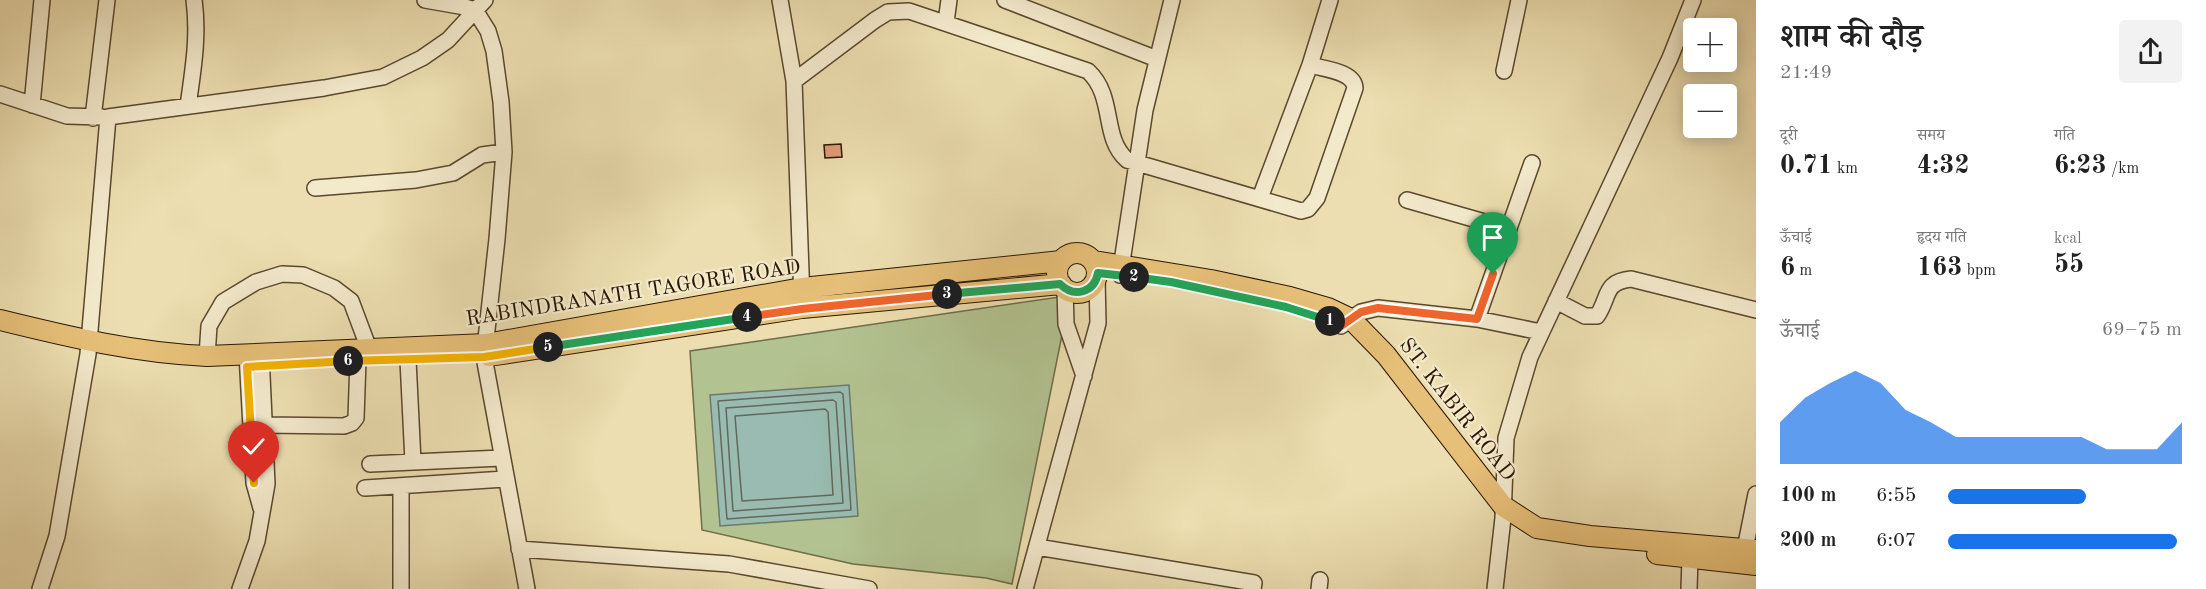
<!DOCTYPE html>
<html lang="hi">
<meta charset="utf-8">
<style>
:root{--surface:#fff;--page:#f2f2f2;--text:#222;--muted:#767676;--accent:#1a73e8}
body{margin:0;font-family:"Old Standard TT","Noto Serif Devanagari",serif;background:var(--page);color:var(--text);height:100vh;display:flex;flex-direction:column;font-size:22px;white-space:nowrap}
*{box-sizing:border-box;margin:0}
p{font-size:20px;color:var(--muted)}
.icon{flex:none;width:33px;height:33px;fill:none;stroke:currentColor;stroke-width:2;stroke-linecap:round;stroke-linejoin:round}
.map{position:relative;flex:1;overflow:hidden}
.sheet{display:flex;flex-direction:column;background:var(--surface);width:450px}
.sheet>*{flex:none}
.tools{position:absolute;left:1683px;top:18px;display:grid;gap:12px}
.tools a{display:grid;place-items:center;width:54px;height:54px;border-radius:6px;background:var(--surface);box-shadow:0 3px 15px #0003;font-size:30px}
.pin{position:absolute;display:grid;place-items:center;width:51px;height:51px;color:#fff;margin:-62px -26px;border-radius:50% 50% 50% 0;rotate:-45deg;box-shadow:0 0 6px #0007}
.pin .icon{rotate:45deg}
.km{position:absolute;width:30px;height:30px;margin:-15px;border-radius:50%;background:#222;color:#fff;font-size:16px;line-height:30px;text-align:center}
.round{display:grid;place-items:center;flex:none;width:63px;height:63px;border-radius:6px;background:var(--page)}
.summary{display:flex;align-items:center;justify-content:space-between;height:102px;padding:0 24px}
h1{font-size:33px;font-weight:600;line-height:45px}
.stats{display:grid;grid-template-columns:repeat(3,1fr);gap:9px;height:102px;padding:6px 24px}
.stats div{display:grid;align-content:center}
.stats b{font-size:26px;font-weight:600}
.stats small{font-size:16px;font-weight:400}
.stats p{font-size:16px}
.chart{height:168px;padding:12px 24px}
.chart p{display:flex;justify-content:space-between}
.chart svg{width:100%;height:108px;margin-top:6px;fill:var(--accent);opacity:.7}
ul{padding:0 24px;list-style:none;font-size:20px}
li{display:grid;grid-template-columns:96px 72px 1fr;align-items:center;height:45px}
li i{height:15px;border-radius:8px;background:var(--accent)}
main{display:flex;flex:1;min-height:0}
.map>svg:first-child{display:block}
</style>
<main>
<div class="map">
<svg width="1756" height="589" viewBox="0 0 1756 589">
<rect width="100%" height="100%" fill="#ecdeb0"/>
<filter id="stains"><feTurbulence type="fractalNoise" baseFrequency=".00333" numOctaves="4"/><feColorMatrix values="0 0 0 0 .2 0 0 0 0 .09 0 0 0 0 .02 0 0 0 .5 -.17"/></filter>
<radialGradient id="worn" r=".72"><stop offset=".6" stop-color="#630" stop-opacity="0"/><stop offset="1" stop-color="#630" stop-opacity=".3"/></radialGradient>
<path fill="#b2c290" stroke="#6e6c49" stroke-width="1.5" d="M 1059,297 L 1063,330 L 1012,584 L 986,578 L 853,564 L 702,530 L 690,351 Z"/>
<path fill="#99bbb1" stroke="#6d796b" stroke-width="1.5" d="M 849,385 L 858,516 L 720,526 L 710,395 Z"/>
<g fill="none" stroke-linecap="round" stroke-linejoin="round">
<path stroke="#62685a" stroke-width="1.5" d="M 840,392 L 843,394 L 851,510 L 727,519 L 718,401 Z
M 833,400 L 836,402 L 843,503 L 733,511 L 726,408 Z
M 825,409 L 828,412 L 833,495 L 742,501 L 735,416 Z"/>
</g>
<path fill="#e09d74" stroke="#2a1602" stroke-width="1.5" d="M 841,144 L 842,157 L 825,158 L 824,145 Z"/>
<g fill="none" stroke-linecap="round" stroke-linejoin="round">
<g stroke="#5a482e" stroke-width="18">
<path id="minor" d="M 425,0 L 465,7 L 475,10 L 488,31 L 494,51 L 501,102 L 504,152 L 497,239 L 484,357 L 527,589
M 780,0 L 794,81
M 1005,0 L 1157,59
M 946,22 L 949,0
M 1504,71 L 1519,0
M 0,94 L 67,116 L 102,117
M 32,105 L 42,0
M 188,106 C 193,70 199,36 194,0
M 93,118 L 107,0
M 315,188 L 416,180 L 453,173 L 482,155 L 504,152
M 1260,198 L 1310,65 L 1330,0
M 1407,200 L 1509,229
M 1120,275 L 1145,110 L 1172,0
M 1065,289 L 1066,324 L 1084,376
M 802,299 L 794,81 L 875,20 L 888,12 L 909,11 L 1088,71 C 1116,97 1101,137 1127,160 L 1301,211 L 1308,209 L 1317,198 L 1355,88 C 1354,71 1323,69 1310,65
M 1556,301 L 1585,316 L 1597,316 C 1610,297 1603,282 1631,279 L 1756,310
M 1477,319 L 1532,163
M 1341,326 L 1361,312 L 1378,308 L 1477,319 L 1541,332
M 247,354 L 254,483 L 261,508
M 207,356 L 209,326 L 223,302 L 256,282 L 282,274 L 303,275 L 334,288 L 351,301 L 369,349
M 408,360 L 413,462
M 264,425 L 344,426 L 352,423 L 356,418 L 358,360
M 370,464 L 501,458
M 365,488 L 505,479
M 1037,547 L 1254,583 L 1253,589
M 519,549 L 729,564 L 869,589
M 1745,549 L 1756,494
M 40,589 L 57,536 L 88,354 L 108,117 L 324,88 L 383,77 L 422,58 L 448,40 L 485,0
M 240,589 L 257,541 L 267,484 L 261,354
M 401,589 L 401,486
M 1025,589 L 1098,323 L 1097,279
M 1319,589 L 1320,580
M 1495,589 L 1503,518 L 1506,438 L 1530,357 L 1670,58 L 1693,0
M 1689,589 L 1690,558"/>
</g>
<g stroke="#2a1602" stroke-width="22">
<path id="major" d="M1057 273a20 20 0 1 1 40 0a20 20 0 1 1-40 0Z
M 1094,261 L 1211,280 L 1290,297 L 1328,308 L 1351,319 L 1386,355 L 1503,506 L 1537,528 L 1590,536 L 1756,550
M 0,320 C 69,337 136,353 207,356 L 486,344 L 802,288 L 1061,261
M 489,356 L 802,308 L 1061,284
M 1657,554 L 1756,565"/>
</g>
<use href="#minor" stroke="#f3eacc" stroke-width="15"/>
<use href="#major" stroke="#e6bf78" stroke-width="20"/>
</g>
<g fill="none" stroke-linecap="round" stroke-linejoin="round">
<g stroke="#fff" stroke-width="12">
<path id="split-1" d="M 1330,321 L 1341,326 L 1361,312 L 1378,308 L 1477,319 L 1493,274"/>
</g>
<g stroke="#fff" stroke-width="12">
<path id="split-2" d="M 1134,277 L 1171,282 L 1286,307 L 1330,321"/>
</g>
<g stroke="#fff" stroke-width="12">
<path id="split-3" d="M 947,294 L 1060,284 C 1074,298 1094,293 1098,273 L 1134,277"/>
</g>
<g stroke="#fff" stroke-width="12">
<path id="split-4" d="M 747,317 L 802,309 L 947,294"/>
</g>
<g stroke="#fff" stroke-width="12">
<path id="split-5" d="M 548,347 L 747,317"/>
</g>
<g stroke="#fff" stroke-width="12">
<path id="split-6" d="M 348,361 L 484,357 L 548,347"/>
</g>
<g stroke="#fff" stroke-width="12">
<path id="split-7" d="M 254,483 L 247,367 L 348,361"/>
</g>
<use href="#split-1" stroke="#f0652b" stroke-width="8"/>
<use href="#split-2" stroke="#22a559" stroke-width="8"/>
<use href="#split-3" stroke="#22a559" stroke-width="8"/>
<use href="#split-4" stroke="#f0652b" stroke-width="8"/>
<use href="#split-5" stroke="#22a559" stroke-width="8"/>
<use href="#split-6" stroke="#f5b400" stroke-width="8"/>
<use href="#split-7" stroke="#f5b400" stroke-width="8"/>
</g>
<g text-anchor="middle" stroke-width="4.5" stroke-linejoin="round" paint-order="stroke">
<g font-size="21" fill="#2a1602" stroke="#f3eacc">
<text transform="translate(633 292) rotate(-9)" y="7">RABINDRANATH TAGORE ROAD</text>
<text transform="translate(1458 409) rotate(52)" y="7">ST. KABIR ROAD</text>
</g>
</g>
<rect width="100%" height="100%" filter="url(#stains)"/>
<rect width="100%" height="100%" fill="url(#worn)"/>
</svg>
<div class="tools">
<a>+</a>
<a>−</a>
</div>
<div class="pin" style="left:1493px;top:274px;background:#1e9e55"><svg class="icon" aria-label="arrive" viewBox="0 0 24 24"><path d="M6 21V4h12l-3 4 3 4H6"/></svg></div>
<div class="pin" style="left:254px;top:483px;background:#d93025"><svg class="icon" aria-label="check" viewBox="0 0 24 24"><path d="M5 12l5 5 9-10"/></svg></div>
<b class="km" style="left:1330px;top:321px">1</b>
<b class="km" style="left:1134px;top:277px">2</b>
<b class="km" style="left:947px;top:294px">3</b>
<b class="km" style="left:747px;top:317px">4</b>
<b class="km" style="left:548px;top:347px">5</b>
<b class="km" style="left:348px;top:361px">6</b>
</div>
<section class="sheet">
<div class="summary"><div><h1>शाम की दौड़</h1><p>21:49</p></div><a class="round"><svg class="icon" aria-label="share" viewBox="0 0 24 24"><path d="M12 15V3M7 8l5-5 5 5M5 13v7h14v-7"/></svg></a></div>
<div class="stats">
<div><p>दूरी</p><b>0.71<small> km</small></b></div>
<div><p>समय</p><b>4:32</b></div>
<div><p>गति</p><b>6:23<small> /km</small></b></div>
</div>
<div class="stats">
<div><p>ऊँचाई</p><b>6<small> m</small></b></div>
<div><p>हृदय गति</p><b>163<small> bpm</small></b></div>
<div><p>kcal</p><b>55</b></div>
</div>
<div class="chart"><p><span>ऊँचाई</span>69–75 m</p>
<svg viewBox="0 0 160 44" preserveAspectRatio="none"><path d="M0 44V27L10 17L20 11L30 6L40 11L50 22L60 27L70 33L80 33L90 33L100 33L110 33L120 33L130 38L140 38L150 38L160 27V44z"/></svg>
</div>
<ul>
<li><b>100 m</b>6:55<i style="width:59%"></i></li>
<li><b>200 m</b>6:07<i style="width:98%"></i></li>
</ul>
</section>
</main>
